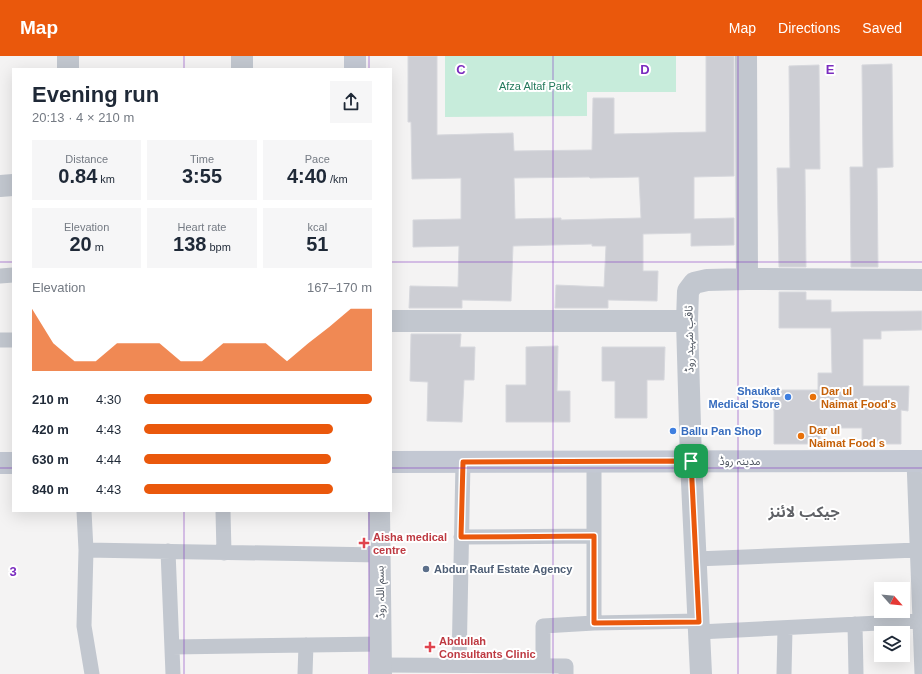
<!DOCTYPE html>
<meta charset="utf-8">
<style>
:root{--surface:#fff;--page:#f6f6f7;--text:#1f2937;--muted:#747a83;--accent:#ea580c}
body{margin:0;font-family:Helvetica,"Noto Sans Arabic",sans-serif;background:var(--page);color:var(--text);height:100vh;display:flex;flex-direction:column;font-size:15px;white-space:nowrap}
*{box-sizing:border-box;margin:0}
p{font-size:13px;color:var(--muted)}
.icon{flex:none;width:22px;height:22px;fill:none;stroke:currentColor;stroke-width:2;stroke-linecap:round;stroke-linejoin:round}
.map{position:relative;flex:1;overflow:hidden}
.sheet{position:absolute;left:12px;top:12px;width:380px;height:444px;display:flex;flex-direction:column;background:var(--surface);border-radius:0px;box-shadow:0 4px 16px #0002}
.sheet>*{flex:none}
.needle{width:26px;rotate:117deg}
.fabs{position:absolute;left:874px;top:526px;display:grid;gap:8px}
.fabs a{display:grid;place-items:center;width:36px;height:36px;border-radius:0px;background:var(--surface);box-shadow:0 4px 16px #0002;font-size:20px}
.pin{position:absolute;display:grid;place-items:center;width:34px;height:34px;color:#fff;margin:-17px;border-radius:8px;box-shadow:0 2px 6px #0006}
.round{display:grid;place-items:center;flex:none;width:42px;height:42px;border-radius:0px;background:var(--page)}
.headline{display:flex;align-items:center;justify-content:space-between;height:68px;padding:0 20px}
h1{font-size:22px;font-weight:800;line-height:30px}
.metrics{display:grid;grid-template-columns:repeat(3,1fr);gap:6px;height:68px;padding:4px 20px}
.metrics div{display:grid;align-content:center;border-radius:0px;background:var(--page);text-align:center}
.metrics b{font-size:20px;font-weight:800}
.metrics small{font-size:11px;font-weight:400}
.metrics p{font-size:11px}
.chart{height:112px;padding:8px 20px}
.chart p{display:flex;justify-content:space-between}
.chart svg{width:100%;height:72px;margin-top:4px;fill:var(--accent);opacity:.7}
ul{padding:0 20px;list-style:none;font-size:13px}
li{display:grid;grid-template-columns:64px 48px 1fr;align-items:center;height:30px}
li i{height:10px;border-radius:5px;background:var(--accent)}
header{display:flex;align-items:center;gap:24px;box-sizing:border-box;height:56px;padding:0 20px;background:var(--accent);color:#fff}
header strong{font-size:19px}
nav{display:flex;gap:22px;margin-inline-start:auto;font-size:14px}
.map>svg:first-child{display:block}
</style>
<header>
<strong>Map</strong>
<nav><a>Map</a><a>Directions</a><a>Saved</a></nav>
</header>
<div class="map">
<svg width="922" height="618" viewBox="0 0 922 618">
<rect width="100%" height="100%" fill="#f4f3f3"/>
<path fill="#c7ecdb" d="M 445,0 L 676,0 L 676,36 L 587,36 L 587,60 L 445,61 Z"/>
<path fill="#cdced4" stroke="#d7d8dd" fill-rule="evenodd" d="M 408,0 L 437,0 L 437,79 L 513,77 L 514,95 L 592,94 L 593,42 L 614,42 L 614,78 L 706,76 L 706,0 L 734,0 L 734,120 L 694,121 L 694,163 L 734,162 L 734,189 L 691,190 L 691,177 L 643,178 L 643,215 L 658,215 L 657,245 L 608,244 L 608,252 L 555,252 L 556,229 L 604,231 L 606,190 L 592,190 L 592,188 L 513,190 L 511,245 L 462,244 L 462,252 L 409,252 L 410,230 L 458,231 L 459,190 L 413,191 L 413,164 L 461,163 L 461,122 L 412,123 L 411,66 L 408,66 ZM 589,121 L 590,122 L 639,121 L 641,162 L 561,164 L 561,162 L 515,163 L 514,122 Z
M 892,8 L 893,111 L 877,112 L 878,211 L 851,211 L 850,111 L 863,111 L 862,9 Z
M 819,9 L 820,113 L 805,113 L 806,211 L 779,211 L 777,112 L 790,112 L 789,10 Z
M 779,236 L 806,236 L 806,244 L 831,244 L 831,256 L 922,255 L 922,274 L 881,275 L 881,283 L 863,283 L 863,330 L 909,330 L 908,355 L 901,354 L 901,388 L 862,388 L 862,372 L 820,372 L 820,388 L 774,388 L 774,354 L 773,354 L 772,334 L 818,334 L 818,317 L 832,317 L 831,272 L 779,272 Z
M 411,278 L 461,278 L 460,291 L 475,291 L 474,324 L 464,324 L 462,366 L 427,365 L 428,326 L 410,325 Z
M 558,290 L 557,335 L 570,335 L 570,366 L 506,366 L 506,329 L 526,329 L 526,291 Z
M 602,291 L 665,291 L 664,324 L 647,324 L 647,362 L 615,362 L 615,325 L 602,325 Z"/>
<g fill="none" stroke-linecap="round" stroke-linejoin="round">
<path stroke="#c2c7cf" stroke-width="15" d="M 0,220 L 13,219
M 0,284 L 13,284
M 914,405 L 922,618
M 594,406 L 594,567 L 699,565
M 84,455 L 86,494 L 84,570 L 92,618
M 223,455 L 224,497
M 461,481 L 594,480
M 86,494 L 380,499
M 168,495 L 173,618
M 696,503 L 917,494
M 855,568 L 856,618
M 699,576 L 920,565
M 172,591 L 381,588
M 381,609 L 566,610 L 566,618
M 459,609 L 463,406
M 543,610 L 543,570 L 594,567
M 305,618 L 306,589
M 784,618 L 785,573"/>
<path stroke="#c2c7cf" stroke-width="22" d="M 68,0 L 68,13
M 242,0 L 242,13
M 0,130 L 13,129
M 747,223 L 922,224
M 391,265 L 687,265
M 379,455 L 381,618
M 701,618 L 691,405 L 687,265 L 688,235 L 694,227 L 707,224 L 747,223 L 746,0"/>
<path stroke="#c3c8d3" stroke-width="22" d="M 355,0 L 355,13
M 391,406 L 922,405
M 0,407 L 13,407"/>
</g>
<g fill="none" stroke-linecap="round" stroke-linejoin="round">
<g stroke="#fff" stroke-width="8">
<path id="route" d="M 691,405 L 699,566 L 594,567 L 594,480 L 461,481 L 463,406 Z"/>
</g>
<use href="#route" stroke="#ea580c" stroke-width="5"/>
</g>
<path fill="none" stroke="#7b2cbf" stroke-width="1" stroke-opacity="0.55" d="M 184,0 L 184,13M 369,0 L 369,13M 553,0 L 553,618M 738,0 L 738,618M 0,206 L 13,206M 391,206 L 922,206M 0,412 L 13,412M 391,412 L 922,412M 184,455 L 184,618M 369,455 L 369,618"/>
<g fill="#3f7fe0" stroke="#fff" stroke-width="1.5">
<circle cx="788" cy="341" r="4"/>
<circle cx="673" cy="375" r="4"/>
</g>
<g fill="#e8710a" stroke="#fff" stroke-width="1.5">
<circle cx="813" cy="341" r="4"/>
<circle cx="801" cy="380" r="4"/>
</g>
<g fill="#e0444e" stroke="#fff" stroke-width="1.5">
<path d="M362 481h4v4h4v4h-4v4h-4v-4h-4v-4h4z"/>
<path d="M428 585h4v4h4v4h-4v4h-4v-4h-4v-4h4z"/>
</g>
<circle fill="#5c6f8a" stroke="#fff" stroke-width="1.5" cx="426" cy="513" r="4"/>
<g text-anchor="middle" stroke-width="4" stroke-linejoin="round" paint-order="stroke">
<g font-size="11" fill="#23795b" stroke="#fff">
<text x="535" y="34">Afza Altaf Park</text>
</g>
<g font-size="11" fill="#4c535e" stroke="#fff">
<text transform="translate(689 283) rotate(-91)" y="4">ثاقب شہید روڈ</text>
<text x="740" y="409">مدینہ روڈ</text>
<text transform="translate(380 536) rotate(-91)" y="4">بسم اللہ روڈ</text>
</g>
<g font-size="11" font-weight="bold" fill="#366cbe" stroke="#fff" text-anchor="end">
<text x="780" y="339">Shaukat<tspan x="780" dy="13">Medical Store</tspan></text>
<text x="681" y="379" text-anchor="start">Ballu Pan Shop</text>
</g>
<g font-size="11" font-weight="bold" fill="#c56008" stroke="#fff" text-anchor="start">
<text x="821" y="339">Dar ul<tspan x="821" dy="13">Naimat Food's</tspan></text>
<text x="809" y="378">Dar ul<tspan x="809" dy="13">Naimat Food s</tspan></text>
</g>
<g font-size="11" font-weight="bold" fill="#be3a42" stroke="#fff" text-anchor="start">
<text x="373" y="485">Aisha medical<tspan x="373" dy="13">centre</tspan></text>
<text x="439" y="589">Abdullah<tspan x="439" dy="13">Consultants Clinic</tspan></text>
</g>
<g font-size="11" font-weight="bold" fill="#4e5e75" stroke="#fff" text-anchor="start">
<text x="434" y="517">Abdur Rauf Estate Agency</text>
</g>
<g font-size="15" font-weight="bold" fill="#5f6166" stroke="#fff">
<text x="804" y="461">جیکب لائنز</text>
</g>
</g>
<g font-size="13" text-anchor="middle" font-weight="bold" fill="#7b2cbf" stroke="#fff" stroke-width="4" stroke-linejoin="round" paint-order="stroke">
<text x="461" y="18">C</text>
<text x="645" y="18">D</text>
<text x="830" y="18">E</text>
<text x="13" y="520">3</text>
</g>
</svg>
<div class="fabs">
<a><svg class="needle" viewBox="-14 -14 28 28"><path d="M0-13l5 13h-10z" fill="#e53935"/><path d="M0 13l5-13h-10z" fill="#747a83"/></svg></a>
<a><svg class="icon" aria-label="layers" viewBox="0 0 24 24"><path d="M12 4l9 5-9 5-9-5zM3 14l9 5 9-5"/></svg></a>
</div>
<div class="pin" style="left:691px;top:405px;background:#1e9e55"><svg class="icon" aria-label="arrive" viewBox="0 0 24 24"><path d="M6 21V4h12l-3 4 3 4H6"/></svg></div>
<section class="sheet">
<div class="headline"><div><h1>Evening run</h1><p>20:13 · 4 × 210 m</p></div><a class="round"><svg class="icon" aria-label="share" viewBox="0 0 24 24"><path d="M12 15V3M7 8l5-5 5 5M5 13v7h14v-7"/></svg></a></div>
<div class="metrics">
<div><p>Distance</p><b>0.84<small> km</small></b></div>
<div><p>Time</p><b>3:55</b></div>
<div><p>Pace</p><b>4:40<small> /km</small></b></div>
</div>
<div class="metrics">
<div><p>Elevation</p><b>20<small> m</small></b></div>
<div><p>Heart rate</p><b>138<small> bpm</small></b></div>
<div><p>kcal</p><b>51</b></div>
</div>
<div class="chart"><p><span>Elevation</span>167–170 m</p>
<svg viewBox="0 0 160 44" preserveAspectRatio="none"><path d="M0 44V6L10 27L20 38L30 38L40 27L50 27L60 27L70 38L80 38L90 27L100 27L110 27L120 38L130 27L140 17L150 6L160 6V44z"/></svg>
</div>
<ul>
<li><b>210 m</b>4:30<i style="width:100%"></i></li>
<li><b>420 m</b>4:43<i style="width:83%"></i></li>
<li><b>630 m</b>4:44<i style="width:82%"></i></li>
<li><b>840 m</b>4:43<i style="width:83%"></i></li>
</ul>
</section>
</div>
